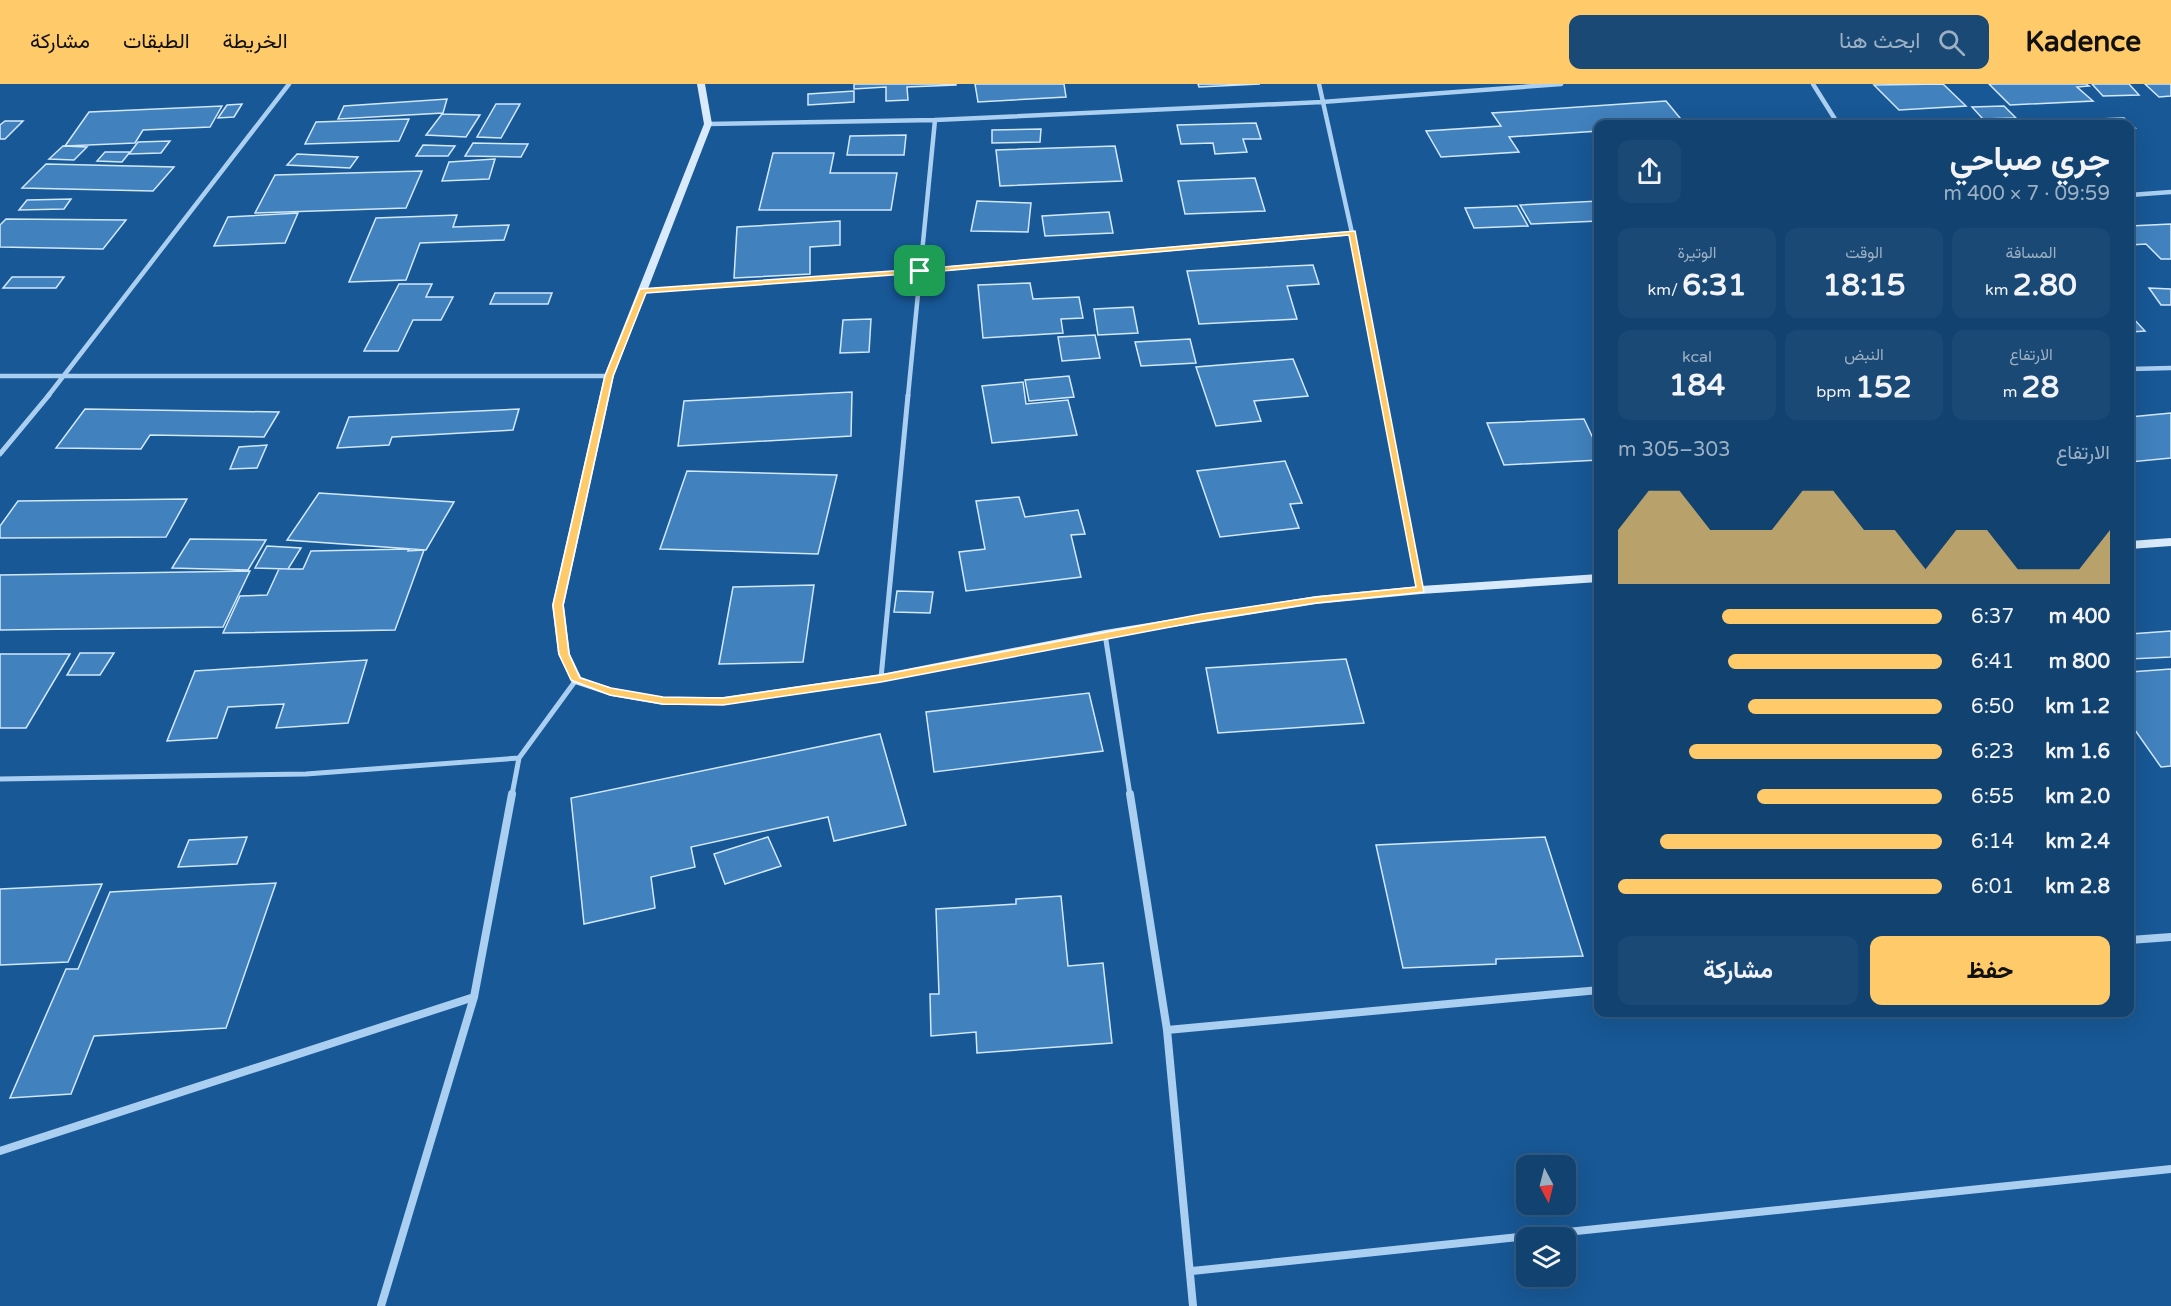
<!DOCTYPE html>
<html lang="ar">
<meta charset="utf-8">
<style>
:root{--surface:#124270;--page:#1b4975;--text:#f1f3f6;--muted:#9cb0c3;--line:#315b83;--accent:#ffca6a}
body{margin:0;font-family:"Varela Round",Vazirmatn,sans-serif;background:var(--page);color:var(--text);direction:rtl;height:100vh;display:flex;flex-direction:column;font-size:22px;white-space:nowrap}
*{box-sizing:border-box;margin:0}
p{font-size:20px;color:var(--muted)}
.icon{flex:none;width:33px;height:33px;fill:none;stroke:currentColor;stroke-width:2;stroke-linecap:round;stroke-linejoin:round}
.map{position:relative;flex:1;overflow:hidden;direction:ltr}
.details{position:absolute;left:1594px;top:36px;width:540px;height:897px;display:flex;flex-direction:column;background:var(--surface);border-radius:12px;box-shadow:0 6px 24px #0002,0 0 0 2px var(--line);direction:rtl}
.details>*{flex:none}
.needle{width:39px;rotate:173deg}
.buttons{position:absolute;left:1516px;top:1071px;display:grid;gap:12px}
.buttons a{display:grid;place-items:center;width:60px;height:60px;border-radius:12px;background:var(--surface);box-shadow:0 6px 24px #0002,0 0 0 2px var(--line);font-size:30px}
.pin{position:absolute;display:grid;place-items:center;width:51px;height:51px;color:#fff;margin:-26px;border-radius:12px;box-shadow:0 3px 9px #0006}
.round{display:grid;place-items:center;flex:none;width:63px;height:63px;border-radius:12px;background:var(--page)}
.overview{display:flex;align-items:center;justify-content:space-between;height:102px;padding:0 24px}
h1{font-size:33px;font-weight:700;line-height:45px}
.figures{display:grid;grid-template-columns:repeat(3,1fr);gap:9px;height:102px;padding:6px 24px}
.figures div{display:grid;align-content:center;border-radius:12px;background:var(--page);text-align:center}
.figures b{font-size:30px;font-weight:700}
.figures small{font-size:16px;font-weight:400}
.figures p{font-size:16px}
.chart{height:168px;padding:12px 24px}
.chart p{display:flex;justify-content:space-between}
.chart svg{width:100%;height:108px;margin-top:6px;fill:var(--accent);opacity:.7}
.primary-button{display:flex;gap:12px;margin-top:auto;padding:12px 24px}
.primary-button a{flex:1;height:69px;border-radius:12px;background:var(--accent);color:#111;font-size:24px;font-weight:700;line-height:69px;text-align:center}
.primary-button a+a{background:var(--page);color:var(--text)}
ul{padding:0 24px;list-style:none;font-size:20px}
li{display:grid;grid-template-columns:96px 72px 1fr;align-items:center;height:45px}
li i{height:15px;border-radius:8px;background:var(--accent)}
header{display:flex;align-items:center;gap:36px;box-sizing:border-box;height:84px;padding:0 30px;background:var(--accent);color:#111}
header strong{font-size:28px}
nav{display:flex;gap:33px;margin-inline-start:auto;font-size:21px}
.search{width:420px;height:54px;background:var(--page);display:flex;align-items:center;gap:15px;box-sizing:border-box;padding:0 21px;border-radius:12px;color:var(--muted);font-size:22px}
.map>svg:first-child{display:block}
</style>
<header>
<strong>Kadence</strong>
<div class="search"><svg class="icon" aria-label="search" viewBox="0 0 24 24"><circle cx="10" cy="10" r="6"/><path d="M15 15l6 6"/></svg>ابحث هنا</div>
<nav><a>الخريطة</a><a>الطبقات</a><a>مشاركة</a></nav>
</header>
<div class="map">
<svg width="2171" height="1222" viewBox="0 0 2171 1222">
<rect width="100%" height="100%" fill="#185896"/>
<path fill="#4181bd" stroke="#d2e8fc" stroke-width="1.5" d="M 854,0 L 956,0 L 956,1 L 907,3 L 908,16 L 886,17 L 886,3 L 854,5 Z
M 975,0 L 1064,0 L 1066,13 L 978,18 Z
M 1198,0 L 1260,0 L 1199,3 Z
M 1943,0 L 1966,22 L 1899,26 L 1874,1 Z
M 1989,0 L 2086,0 L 2089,2 L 2077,3 L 2093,17 L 2010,21 Z
M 2092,0 L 2129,0 L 2139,11 L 2103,12 Z
M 2145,0 L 2171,0 L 2171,12 L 2159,13 Z
M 854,7 L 854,18 L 808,21 L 808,10 Z
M 447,15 L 443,29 L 338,35 L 344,22 Z
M 1666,17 L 1685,40 L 1599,40 L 1599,47 L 1509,53 L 1519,68 L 1441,73 L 1426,47 L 1501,42 L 1492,29 Z
M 242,20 L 234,33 L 218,34 L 227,21 Z
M 496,20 L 520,20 L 501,54 L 477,53 Z
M 222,22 L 210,43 L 143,46 L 135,59 L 65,62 L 89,28 Z
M 2004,22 L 2016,34 L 1983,35 L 1972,23 Z
M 442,30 L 480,31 L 466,53 L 426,51 Z
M 2124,34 L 2135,44 L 2130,44 L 2130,40 L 2105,40 L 2099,35 Z
M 409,35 L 399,57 L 305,60 L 316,38 Z
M 5,37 L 23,37 L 5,55 L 0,55 L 0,41 Z
M 1756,37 L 1759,40 L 1711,40 Z
M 1256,39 L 1261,55 L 1243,55 L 1247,68 L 1215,70 L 1213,59 L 1181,60 L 1177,41 Z
M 1041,45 L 1040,58 L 992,59 L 992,46 Z
M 906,51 L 904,71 L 847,71 L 850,52 Z
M 170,57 L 161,69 L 129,70 L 138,58 Z
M 473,59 L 528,60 L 521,73 L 465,72 Z
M 423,61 L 455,62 L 448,72 L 416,72 Z
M 63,62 L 87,63 L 74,76 L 49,75 Z
M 1115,62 L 1122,97 L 1000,102 L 996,66 Z
M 105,68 L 130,68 L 122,78 L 97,77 Z
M 773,69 L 834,69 L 830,89 L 897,89 L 891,126 L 759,126 Z
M 297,70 L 358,73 L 350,84 L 287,81 Z
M 495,75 L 489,95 L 442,97 L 449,78 Z
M 46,80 L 174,83 L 153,107 L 22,104 Z
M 422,87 L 406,124 L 255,129 L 275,91 Z
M 1255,94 L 1265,127 L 1185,130 L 1178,97 Z
M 71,115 L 64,125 L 19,126 L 27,116 Z
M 977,117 L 1031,119 L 1028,148 L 971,147 Z
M 1599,117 L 1599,137 L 1531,140 L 1520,121 Z
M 1517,122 L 1528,142 L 1474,144 L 1465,124 Z
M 1109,128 L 1113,149 L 1045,152 L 1042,132 Z
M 298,129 L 285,159 L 214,162 L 228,133 Z
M 457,131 L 453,143 L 509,141 L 504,156 L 420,159 L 406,196 L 349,198 L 376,134 Z
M 6,135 L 126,136 L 103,165 L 0,163 L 0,141 Z
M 840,137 L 840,161 L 810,163 L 810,190 L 734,194 L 737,143 Z
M 2171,140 L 2171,175 L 2161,175 L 2146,160 L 2130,161 L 2130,142 Z
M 1313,181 L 1319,200 L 1287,202 L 1297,235 L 1199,240 L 1187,187 Z
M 12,193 L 64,193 L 56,204 L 3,204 Z
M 1030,199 L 1033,215 L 1079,213 L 1083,234 L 1061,235 L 1063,249 L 983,254 L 978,201 Z
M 399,200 L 432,200 L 426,213 L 453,213 L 441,236 L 413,236 L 398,267 L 364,267 Z
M 2149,204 L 2171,205 L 2171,221 L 2161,221 Z
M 495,209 L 552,209 L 548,220 L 490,220 Z
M 1133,223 L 1138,249 L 1098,251 L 1094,225 Z
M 2130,231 L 2145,247 L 2130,248 Z
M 871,235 L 869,268 L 840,269 L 843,236 Z
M 1095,251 L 1100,274 L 1062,277 L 1058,253 Z
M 1190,255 L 1196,279 L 1141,282 L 1135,258 Z
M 1293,275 L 1308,312 L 1254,317 L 1261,337 L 1216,342 L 1196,283 Z
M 1069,292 L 1074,313 L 1029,317 L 1025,296 Z
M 1023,298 L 1026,320 L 1068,316 L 1077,351 L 992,359 L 982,302 Z
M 852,308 L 851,352 L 678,362 L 684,317 Z
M 85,325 L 279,328 L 264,353 L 150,351 L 141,365 L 56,364 Z
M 519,325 L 513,346 L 392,353 L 389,361 L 337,364 L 349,333 Z
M 2171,329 L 2171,374 L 2130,378 L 2130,333 Z
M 1584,335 L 1599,367 L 1599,376 L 1504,381 L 1487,339 Z
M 267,361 L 257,384 L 230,385 L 239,363 Z
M 1285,377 L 1302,419 L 1290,420 L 1299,444 L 1220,453 L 1197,387 Z
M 687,387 L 837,391 L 818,470 L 660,465 Z
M 319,409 L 454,418 L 426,466 L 287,456 Z
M 1019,413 L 1025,433 L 1078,426 L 1085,450 L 1071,451 L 1081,493 L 966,507 L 959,468 L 985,465 L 976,417 Z
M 187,415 L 166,453 L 0,454 L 0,442 L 18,417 Z
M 190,455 L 266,456 L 248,486 L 172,484 Z
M 267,462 L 301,464 L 288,485 L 255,484 Z
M 409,465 L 408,467 L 424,466 L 395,546 L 223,549 L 240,512 L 267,511 L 279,485 L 303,485 L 311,467 Z
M 250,487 L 223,543 L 0,546 L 0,491 Z
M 814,501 L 803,578 L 719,580 L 733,503 Z
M 897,507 L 933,508 L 930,529 L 894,528 Z
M 2171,547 L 2171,573 L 2130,575 L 2130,550 Z
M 80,569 L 114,569 L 100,591 L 67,591 Z
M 0,570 L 70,570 L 26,644 L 0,644 Z
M 1346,575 L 1364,639 L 1218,649 L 1206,584 Z
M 367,576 L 348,639 L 276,644 L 284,620 L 228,623 L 217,654 L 167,657 L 195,587 Z
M 2171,585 L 2171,682 L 2161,683 L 2130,639 L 2130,588 Z
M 1089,609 L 1103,667 L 934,688 L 926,628 Z
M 880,650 L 906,741 L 834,757 L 828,733 L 691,763 L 695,783 L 651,793 L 655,824 L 584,840 L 571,714 Z
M 247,753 L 237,780 L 178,783 L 189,756 Z
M 768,753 L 781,782 L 725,800 L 714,770 Z
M 1545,753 L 1583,872 L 1496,875 L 1496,880 L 1403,884 L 1376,761 Z
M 276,799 L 226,944 L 94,952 L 71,1010 L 10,1014 L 66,885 L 78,885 L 110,808 Z
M 102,800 L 68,878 L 0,881 L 0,805 Z
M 1061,812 L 1068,882 L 1103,879 L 1112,959 L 977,969 L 976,948 L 931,952 L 930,910 L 939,910 L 936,825 L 1016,820 L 1016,815 Z"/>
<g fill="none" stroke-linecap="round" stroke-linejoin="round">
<path stroke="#aacff1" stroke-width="4.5" d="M 1319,0 L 1352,149 L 1384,312
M 1813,0 L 1838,40
M 708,40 L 935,36 L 1322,18 L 1561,0
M 2130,111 L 2171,108
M 643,207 L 920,187 L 1352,149
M 2130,285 L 2171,284
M 0,292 L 609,292
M 48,312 L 289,0
M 908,312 L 935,36"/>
<path stroke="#aacff1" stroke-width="5" d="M 1383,311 L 1421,506
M 0,370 L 49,311
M 1105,550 L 1130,711
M 881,594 L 908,311
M 0,695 L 306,690 L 519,674
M 512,711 L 519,674 L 576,596"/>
<path stroke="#aacff1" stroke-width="8" d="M 1130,710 L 1167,946 L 1193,1222
M 2130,856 L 2171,853
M 1167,946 L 1599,906
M 0,1067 L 474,913
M 1192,1187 L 2171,1085
M 381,1222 L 474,913 L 512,710"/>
<path fill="#d9eafb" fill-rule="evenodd" d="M 697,0 L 705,0 L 712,40 L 614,292 L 564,521 L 570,570 L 581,593 L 612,604 L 663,613 L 723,613 L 881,590 L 1105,546 L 1316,512 L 1421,502 L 1599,490 L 1599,498 L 1421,510 L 1316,520 L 1105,554 L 881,598 L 723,621 L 663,621 L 611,612 L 572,599 L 558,570 L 552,521 L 604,292 L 704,40 Z
M 2171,454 L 2171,462 L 2130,465 L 2130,457 Z"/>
</g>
<path fill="#ffca6a" stroke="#fff" stroke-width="1.5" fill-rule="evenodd" d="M 1355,147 L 1424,508 L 1316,519 L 1202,537 L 881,598 L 723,621 L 663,620 L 610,611 L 571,596 L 559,570 L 553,521 L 605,292 L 640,205 L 920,185 ZM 1349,151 L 1416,503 L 1316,513 L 1202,530 L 881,591 L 723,614 L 663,613 L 611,604 L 580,594 L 569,570 L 563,521 L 613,292 L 646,209 L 920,189 Z"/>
</svg>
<div class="buttons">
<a><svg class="needle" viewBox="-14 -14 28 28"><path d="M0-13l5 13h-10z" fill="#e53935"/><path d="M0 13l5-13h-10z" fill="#9cb0c3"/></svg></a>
<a><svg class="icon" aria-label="layers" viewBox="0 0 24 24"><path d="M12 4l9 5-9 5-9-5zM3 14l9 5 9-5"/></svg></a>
</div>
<div class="pin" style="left:920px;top:187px;background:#1e9e55"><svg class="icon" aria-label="arrive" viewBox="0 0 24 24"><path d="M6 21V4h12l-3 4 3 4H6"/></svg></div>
<section class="details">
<div class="overview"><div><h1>جري صباحي</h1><p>09:59 · 7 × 400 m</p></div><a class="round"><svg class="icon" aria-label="share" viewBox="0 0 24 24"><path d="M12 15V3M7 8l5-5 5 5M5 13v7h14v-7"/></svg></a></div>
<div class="figures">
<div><p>المسافة</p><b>2.80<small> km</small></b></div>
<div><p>الوقت</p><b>18:15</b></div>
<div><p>الوتيرة</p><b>6:31<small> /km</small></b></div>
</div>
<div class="figures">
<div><p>الارتفاع</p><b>28<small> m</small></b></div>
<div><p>النبض</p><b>152<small> bpm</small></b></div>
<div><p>kcal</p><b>184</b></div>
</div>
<div class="chart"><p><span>الارتفاع</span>303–305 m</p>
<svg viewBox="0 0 160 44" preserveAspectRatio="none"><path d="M0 44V22L10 6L20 6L30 22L40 22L50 22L60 6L70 6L80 22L90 22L100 38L110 22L120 22L130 38L140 38L150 38L160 22V44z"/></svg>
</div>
<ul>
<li><b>400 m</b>6:37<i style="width:68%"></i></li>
<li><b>800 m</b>6:41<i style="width:66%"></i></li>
<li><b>1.2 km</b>6:50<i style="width:60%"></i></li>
<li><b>1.6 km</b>6:23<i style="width:78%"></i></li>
<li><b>2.0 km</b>6:55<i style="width:57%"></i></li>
<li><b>2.4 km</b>6:14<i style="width:87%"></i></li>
<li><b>2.8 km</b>6:01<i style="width:100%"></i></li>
</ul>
<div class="primary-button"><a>حفظ</a><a>مشاركة</a></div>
</section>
</div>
